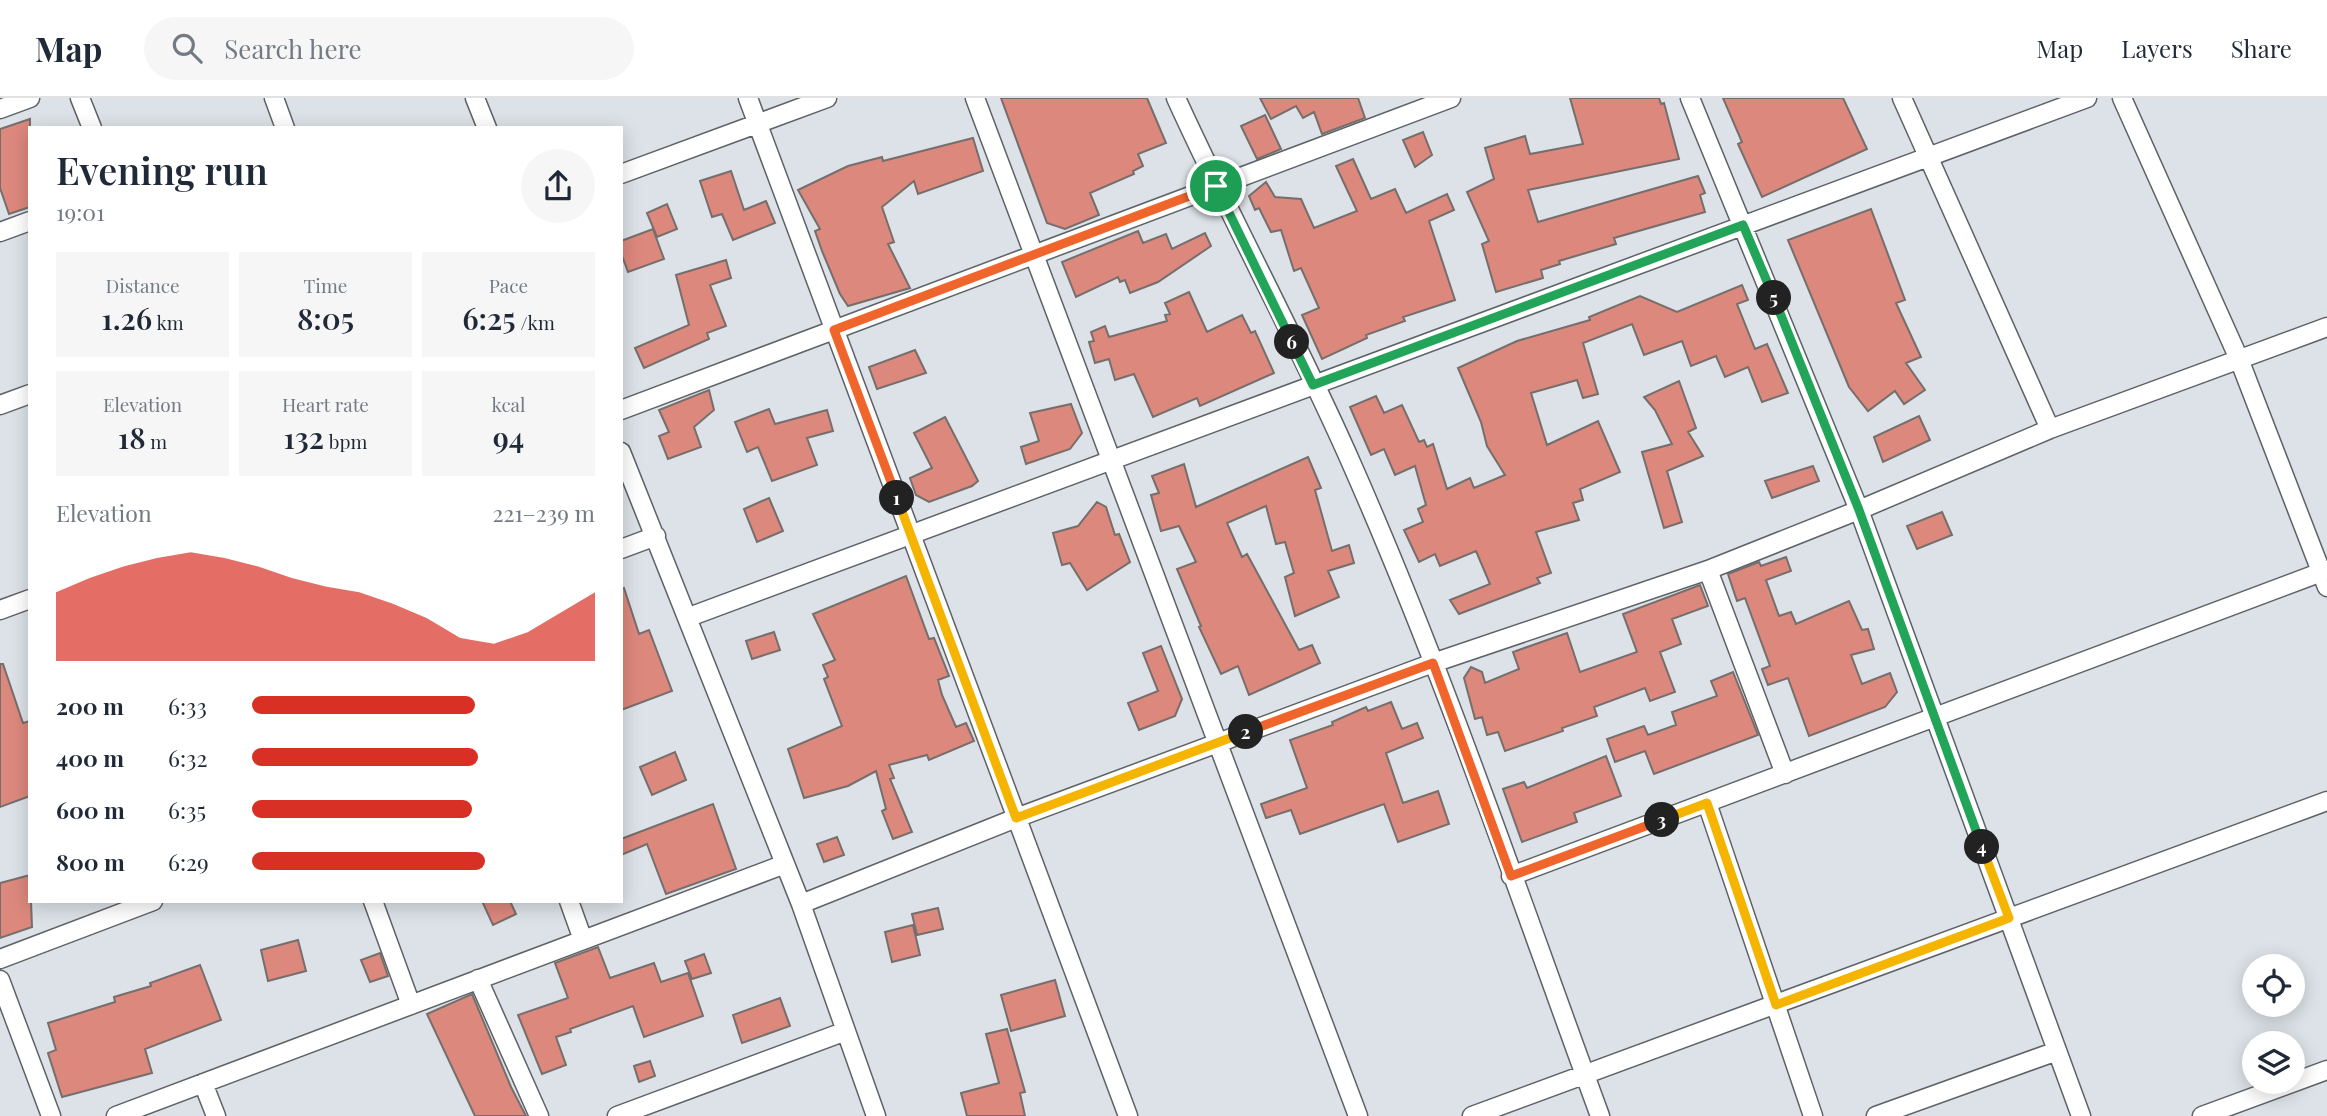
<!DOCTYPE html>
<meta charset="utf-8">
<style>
:root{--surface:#fff;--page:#f6f6f7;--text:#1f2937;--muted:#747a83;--line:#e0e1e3;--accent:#d93025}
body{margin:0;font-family:"Playfair Display",serif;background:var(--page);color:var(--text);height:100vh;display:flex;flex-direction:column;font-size:26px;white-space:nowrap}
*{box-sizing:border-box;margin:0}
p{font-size:23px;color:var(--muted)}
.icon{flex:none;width:38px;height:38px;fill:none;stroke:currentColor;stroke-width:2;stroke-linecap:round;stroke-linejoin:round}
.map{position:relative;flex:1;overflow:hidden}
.drawer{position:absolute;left:28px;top:28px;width:595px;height:777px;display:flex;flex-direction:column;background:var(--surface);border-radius:0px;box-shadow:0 4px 18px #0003}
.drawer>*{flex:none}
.controls{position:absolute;left:2242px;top:856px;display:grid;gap:14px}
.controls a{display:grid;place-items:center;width:63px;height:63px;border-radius:50%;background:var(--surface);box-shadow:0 4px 18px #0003;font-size:35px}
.pin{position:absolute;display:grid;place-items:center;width:60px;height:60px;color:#fff;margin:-30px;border:4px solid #fff;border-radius:50%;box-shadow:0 2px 7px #0007}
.km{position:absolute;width:35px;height:35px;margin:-18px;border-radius:50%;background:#222;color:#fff;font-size:19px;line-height:35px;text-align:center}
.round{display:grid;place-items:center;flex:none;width:74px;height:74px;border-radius:37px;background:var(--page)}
.summary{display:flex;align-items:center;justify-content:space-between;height:119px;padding:0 28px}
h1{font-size:38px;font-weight:600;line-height:52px}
.figures{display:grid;grid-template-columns:repeat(3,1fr);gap:10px;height:119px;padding:7px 28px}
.figures div{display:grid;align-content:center;border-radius:0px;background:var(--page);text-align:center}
.figures b{font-size:30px;font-weight:600}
.figures small{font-size:19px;font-weight:400}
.figures p{font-size:19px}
.chart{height:196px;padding:14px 28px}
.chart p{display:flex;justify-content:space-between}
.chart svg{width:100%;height:126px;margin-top:7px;fill:var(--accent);opacity:.7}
ul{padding:0 28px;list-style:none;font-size:23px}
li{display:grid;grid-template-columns:112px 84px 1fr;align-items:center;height:52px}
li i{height:18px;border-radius:9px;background:var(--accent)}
header{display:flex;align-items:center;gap:42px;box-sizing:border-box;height:98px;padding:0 35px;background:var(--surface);border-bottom:2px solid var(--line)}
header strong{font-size:33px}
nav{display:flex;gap:38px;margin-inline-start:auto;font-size:24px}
.search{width:490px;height:63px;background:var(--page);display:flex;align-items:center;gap:18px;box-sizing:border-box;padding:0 24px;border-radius:38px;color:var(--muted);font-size:26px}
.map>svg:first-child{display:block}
</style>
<header>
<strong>Map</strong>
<div class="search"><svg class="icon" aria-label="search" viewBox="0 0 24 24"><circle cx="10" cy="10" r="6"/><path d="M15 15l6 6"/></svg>Search here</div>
<nav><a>Map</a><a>Layers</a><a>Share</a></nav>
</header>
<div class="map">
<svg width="2327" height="1018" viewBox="0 0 2327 1018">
<rect width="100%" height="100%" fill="#dce2e7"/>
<path fill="#dd887d" stroke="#756e6c" stroke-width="2" d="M 1001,0 L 1147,0 L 1166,45 L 1138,56 L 1143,68 L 1133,73 L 1134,76 L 1090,95 L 1099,117 L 1065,131 L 1047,125 Z
M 1260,0 L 1358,0 L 1365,20 L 1322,36 L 1314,14 L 1303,20 L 1296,8 L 1271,21 Z
M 1570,0 L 1659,0 L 1661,6 L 1664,5 L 1679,61 L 1528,92 L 1538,124 L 1698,78 L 1705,95 L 1700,97 L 1705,114 L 1614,140 L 1616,146 L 1559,163 L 1560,166 L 1541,172 L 1543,180 L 1496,194 L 1482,146 L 1489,143 L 1467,94 L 1494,81 L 1485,50 L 1525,38 L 1530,56 L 1583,46 Z
M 1723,0 L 1843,0 L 1867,51 L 1762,99 L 1738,46 L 1742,44 Z
M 1265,17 L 1281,51 L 1257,61 L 1241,28 Z
M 30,21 L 30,109 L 9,116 L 0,90 L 0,31 Z
M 1423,34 L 1432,57 L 1415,69 L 1403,42 Z
M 973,40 L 983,73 L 918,96 L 914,83 L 882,109 L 894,144 L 888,146 L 910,190 L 848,208 L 840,196 L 822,153 L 815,133 L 820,131 L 798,92 L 848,68 L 882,59 L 883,63 Z
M 1353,61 L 1371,101 L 1395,91 L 1406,115 L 1447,96 L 1454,112 L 1429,123 L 1455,202 L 1403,219 L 1405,223 L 1366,237 L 1367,240 L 1322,261 L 1302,217 L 1319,210 L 1301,170 L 1294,173 L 1281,132 L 1271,134 L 1259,110 L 1255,112 L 1249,98 L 1266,84 L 1275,99 L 1301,101 L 1314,130 L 1357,113 L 1336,68 Z
M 731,73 L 744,112 L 766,103 L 775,125 L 733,142 L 722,116 L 712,119 L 700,83 Z
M 667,106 L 677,131 L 657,139 L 647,115 Z
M 1871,111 L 1905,202 L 1896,205 L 1921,259 L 1906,265 L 1925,292 L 1904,306 L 1895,293 L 1868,313 L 1849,289 L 1788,142 Z
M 653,131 L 664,161 L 628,174 L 621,155 L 621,143 Z
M 1138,133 L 1143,145 L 1166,136 L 1172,151 L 1205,135 L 1211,148 L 1158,184 L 1130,195 L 1125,182 L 1120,184 L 1118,179 L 1076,199 L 1062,164 Z
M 726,162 L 731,180 L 710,187 L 726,228 L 707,235 L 709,241 L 644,270 L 635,250 L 689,227 L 676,177 Z
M 1742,187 L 1748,202 L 1737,206 L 1755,251 L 1767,246 L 1788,295 L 1762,304 L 1748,269 L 1725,279 L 1716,258 L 1691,268 L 1682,243 L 1644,257 L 1632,226 L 1583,245 L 1598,296 L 1583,300 L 1577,282 L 1531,295 L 1547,347 L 1598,323 L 1620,374 L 1580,391 L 1583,402 L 1573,405 L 1579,422 L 1536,434 L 1551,475 L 1537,480 L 1540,485 L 1459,516 L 1450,502 L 1490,486 L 1476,453 L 1440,468 L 1435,456 L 1419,464 L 1404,432 L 1423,424 L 1418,411 L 1426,407 L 1415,368 L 1395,377 L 1384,351 L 1371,357 L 1350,309 L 1376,298 L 1384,315 L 1402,307 L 1419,344 L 1424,342 L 1427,349 L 1433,346 L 1447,391 L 1470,380 L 1474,390 L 1505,377 L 1487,348 L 1481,324 L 1458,270 L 1517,243 L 1590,222 L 1589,219 L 1640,198 L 1677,214 Z
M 1189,194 L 1207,234 L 1242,217 L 1251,235 L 1255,233 L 1274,275 L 1200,308 L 1197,300 L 1153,319 L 1134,276 L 1115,282 L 1109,261 L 1095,265 L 1089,244 L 1094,243 L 1091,234 L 1105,228 L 1109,239 L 1167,223 L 1165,217 L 1170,216 L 1165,205 Z
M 915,252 L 926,275 L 877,291 L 869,269 Z
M 1679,283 L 1696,330 L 1688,334 L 1703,358 L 1667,373 L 1682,424 L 1664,430 L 1642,354 L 1672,346 L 1655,312 L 1644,299 Z
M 709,292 L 714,312 L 694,329 L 701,349 L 668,361 L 659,338 L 669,334 L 659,312 Z
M 1071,306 L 1082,335 L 1070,351 L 1026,366 L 1021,349 L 1039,343 L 1030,315 Z
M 769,311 L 775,326 L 827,312 L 833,333 L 807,340 L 817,367 L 772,383 L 758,349 L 747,354 L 735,324 Z
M 1919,318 L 1930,342 L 1883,364 L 1874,339 Z
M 945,319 L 978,383 L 972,388 L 929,404 L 916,397 L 910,380 L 932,370 L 914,335 Z
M 1308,359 L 1321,390 L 1315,392 L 1332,453 L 1349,447 L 1354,465 L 1328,473 L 1339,499 L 1295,518 L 1285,479 L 1294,475 L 1285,444 L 1276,446 L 1266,408 L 1227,425 L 1242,459 L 1247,456 L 1299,552 L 1312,547 L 1320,565 L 1249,597 L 1238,568 L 1221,576 L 1199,529 L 1201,528 L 1177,471 L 1196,464 L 1179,428 L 1161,433 L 1151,397 L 1159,395 L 1152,378 L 1184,366 L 1196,409 Z
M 1813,368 L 1819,383 L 1772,400 L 1765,383 Z
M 769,400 L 783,433 L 757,444 L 744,411 Z
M 1097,404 L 1106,409 L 1115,437 L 1119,436 L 1130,464 L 1087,492 L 1070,465 L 1062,467 L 1053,435 L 1078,428 Z
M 1942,414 L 1952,437 L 1917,451 L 1907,428 Z
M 1786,459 L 1791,473 L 1766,482 L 1779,518 L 1791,514 L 1796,526 L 1849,503 L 1862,532 L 1868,531 L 1874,551 L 1851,557 L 1862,586 L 1890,575 L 1897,594 L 1885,609 L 1809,638 L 1788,580 L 1768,587 L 1762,571 L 1770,568 L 1745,500 L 1737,503 L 1728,476 L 1759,464 L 1761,468 Z
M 906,478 L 929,541 L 934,540 L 949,578 L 938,582 L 942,597 L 956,629 L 966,625 L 974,643 L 929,662 L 927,657 L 889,667 L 894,680 L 890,681 L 912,734 L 893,741 L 882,713 L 886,711 L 876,673 L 848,688 L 804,700 L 788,651 L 842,628 L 824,581 L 828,579 L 823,567 L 835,562 L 813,516 Z
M 1700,487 L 1708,508 L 1672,521 L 1681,546 L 1660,554 L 1675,594 L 1650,603 L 1645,590 L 1594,609 L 1597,618 L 1562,630 L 1563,633 L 1505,653 L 1498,634 L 1487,637 L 1482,619 L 1475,621 L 1464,580 L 1471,569 L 1482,574 L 1485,585 L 1519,571 L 1513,554 L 1567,535 L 1580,574 L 1637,554 L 1623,516 Z
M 624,490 L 639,536 L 649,532 L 672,593 L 621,612 L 621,491 Z
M 774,534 L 780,552 L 752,561 L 746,543 Z
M 1161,548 L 1182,601 L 1175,618 L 1139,632 L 1128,605 L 1158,593 L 1143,555 Z
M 0,566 L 3,566 L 23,625 L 30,623 L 30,698 L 0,709 Z
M 1733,574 L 1758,637 L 1654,676 L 1645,653 L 1615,664 L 1607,641 L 1644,628 L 1648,637 L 1676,627 L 1672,614 L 1717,598 L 1711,583 Z
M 1391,604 L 1402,631 L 1417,625 L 1423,640 L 1386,655 L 1403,705 L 1438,693 L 1449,726 L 1398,744 L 1384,706 L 1300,736 L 1291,712 L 1266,720 L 1261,706 L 1307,690 L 1290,642 L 1333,627 L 1332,624 L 1366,609 L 1368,613 Z
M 675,654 L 686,682 L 652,697 L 640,669 Z
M 1606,658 L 1621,698 L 1574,715 L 1577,724 L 1522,744 L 1503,691 L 1524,684 L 1527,690 Z
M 713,706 L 736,771 L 666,796 L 647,746 L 621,757 L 621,741 Z
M 837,739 L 844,757 L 824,764 L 817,746 Z
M 30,777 L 32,829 L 0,840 L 0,785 Z
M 482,803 L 510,803 L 516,816 L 493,827 Z
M 938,810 L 943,831 L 917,837 L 912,816 Z
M 913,827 L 920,857 L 892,864 L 885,834 Z
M 298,842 L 306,873 L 268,883 L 261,852 Z
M 598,849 L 610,880 L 654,865 L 661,884 L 688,875 L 703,918 L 644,939 L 633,908 L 570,931 L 571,934 L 556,939 L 566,967 L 542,976 L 518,917 L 568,900 L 555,865 Z
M 380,855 L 388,878 L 370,884 L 361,862 Z
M 704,856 L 711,875 L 692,881 L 685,863 Z
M 200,867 L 221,922 L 145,951 L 152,975 L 62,999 L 48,955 L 56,952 L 48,925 L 115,904 L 114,899 L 151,888 L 150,885 Z
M 1055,882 L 1065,918 L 1011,933 L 1001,897 Z
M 472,896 L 511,989 L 526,1018 L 475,1018 L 427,916 Z
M 780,900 L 790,928 L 742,945 L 733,917 Z
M 1007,931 L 1025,994 L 1020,995 L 1025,1018 L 967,1018 L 961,995 L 999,985 L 986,936 Z
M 650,963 L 655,978 L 639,984 L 634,968 Z"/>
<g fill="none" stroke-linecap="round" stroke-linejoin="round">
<g stroke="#5d6266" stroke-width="21">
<path id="minor" d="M 80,0 L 92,30
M 274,0 L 285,30
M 475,0 L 487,30
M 748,0 L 1128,1018
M 975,0 L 1358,1018
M 1176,0 C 1231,121 1295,238 1349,360 C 1444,574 1519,798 1600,1018
M 1690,0 L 1859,412 L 2081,1018
M 1902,0 L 2050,331
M 2122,0 L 2239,261 L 2327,489
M 0,11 L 30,0
M 621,76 L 827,0
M 0,134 L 30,123
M 0,307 L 30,296
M 621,312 L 1451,0
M 621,354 L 801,806 L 876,1018
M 621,451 L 656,438
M 1708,472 L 1785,676
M 0,512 L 30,501
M 689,519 L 2087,0
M 1707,705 L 1813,1018
M 1511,778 L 2327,472
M 373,803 L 411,907
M 569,803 L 583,842
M 801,806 L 1016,720 L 1433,565 L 1708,472 L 1859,412 L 2050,331 L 2327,229
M 0,861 L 153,803
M 478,881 L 539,1018
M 0,882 L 51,1018
M 203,985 L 216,1018
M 116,1018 L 785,766
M 617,1018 L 846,933
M 1472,1018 L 2327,703
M 1876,1018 L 2057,953
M 2202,1018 L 2327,972"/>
</g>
<use href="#minor" stroke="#fff" stroke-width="18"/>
</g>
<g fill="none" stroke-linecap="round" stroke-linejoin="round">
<g stroke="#fff" stroke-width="14">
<path id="split-1" d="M 897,400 L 834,232 L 1216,88"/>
</g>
<g stroke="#fff" stroke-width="14">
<path id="split-2" d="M 897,400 L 1016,720 L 1246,634"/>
</g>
<g stroke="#fff" stroke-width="14">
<path id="split-3" d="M 1246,634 L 1433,565 L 1511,778 L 1662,722"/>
</g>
<g stroke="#fff" stroke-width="14">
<path id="split-4" d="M 1662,722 L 1707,705 L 1776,907 L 2009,820 L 1982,749"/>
</g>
<g stroke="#fff" stroke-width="14">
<path id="split-5" d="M 1774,200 L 1859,412 L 1982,749"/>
</g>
<g stroke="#fff" stroke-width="14">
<path id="split-6" d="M 1292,244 L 1313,287 L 1743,127 L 1774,200"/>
</g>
<g stroke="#fff" stroke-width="14">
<path id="split-7" d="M 1216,88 L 1292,244"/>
</g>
<use href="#split-1" stroke="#f0652b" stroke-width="9"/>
<use href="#split-2" stroke="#f5b400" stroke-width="9"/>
<use href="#split-3" stroke="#f0652b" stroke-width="9"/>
<use href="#split-4" stroke="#f5b400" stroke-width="9"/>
<use href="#split-5" stroke="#22a559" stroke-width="9"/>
<use href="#split-6" stroke="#22a559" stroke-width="9"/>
<use href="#split-7" stroke="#22a559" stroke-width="9"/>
</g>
</svg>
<div class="controls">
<a><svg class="icon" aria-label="locate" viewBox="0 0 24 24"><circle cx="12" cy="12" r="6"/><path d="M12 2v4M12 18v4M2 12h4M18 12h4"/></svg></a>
<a><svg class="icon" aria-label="layers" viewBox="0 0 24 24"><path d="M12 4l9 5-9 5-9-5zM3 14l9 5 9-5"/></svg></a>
</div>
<div class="pin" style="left:1216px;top:88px;background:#1e9e55"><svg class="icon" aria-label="arrive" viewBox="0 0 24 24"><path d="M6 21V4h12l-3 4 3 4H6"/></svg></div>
<b class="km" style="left:897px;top:400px">1</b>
<b class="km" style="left:1246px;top:634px">2</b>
<b class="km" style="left:1662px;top:722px">3</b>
<b class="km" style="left:1982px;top:749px">4</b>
<b class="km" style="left:1774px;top:200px">5</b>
<b class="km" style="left:1292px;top:244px">6</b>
<section class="drawer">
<div class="summary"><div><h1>Evening run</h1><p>19:01</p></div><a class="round"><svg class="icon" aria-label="share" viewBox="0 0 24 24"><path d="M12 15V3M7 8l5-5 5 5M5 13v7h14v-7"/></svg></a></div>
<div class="figures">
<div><p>Distance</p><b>1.26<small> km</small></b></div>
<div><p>Time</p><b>8:05</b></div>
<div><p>Pace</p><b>6:25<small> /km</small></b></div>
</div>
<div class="figures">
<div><p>Elevation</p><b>18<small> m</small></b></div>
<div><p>Heart rate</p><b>132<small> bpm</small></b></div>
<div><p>kcal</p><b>94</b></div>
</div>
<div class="chart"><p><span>Elevation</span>221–239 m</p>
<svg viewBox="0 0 160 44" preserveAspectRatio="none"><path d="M0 44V20L10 15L20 11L30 8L40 6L50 8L60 11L70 15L80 18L90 20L100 24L110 29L120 36L130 38L140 34L150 27L160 20V44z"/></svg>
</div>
<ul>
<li><b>200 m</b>6:33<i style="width:65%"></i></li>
<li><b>400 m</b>6:32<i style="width:66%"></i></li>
<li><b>600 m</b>6:35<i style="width:64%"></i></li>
<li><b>800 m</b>6:29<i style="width:68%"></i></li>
</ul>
</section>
</div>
